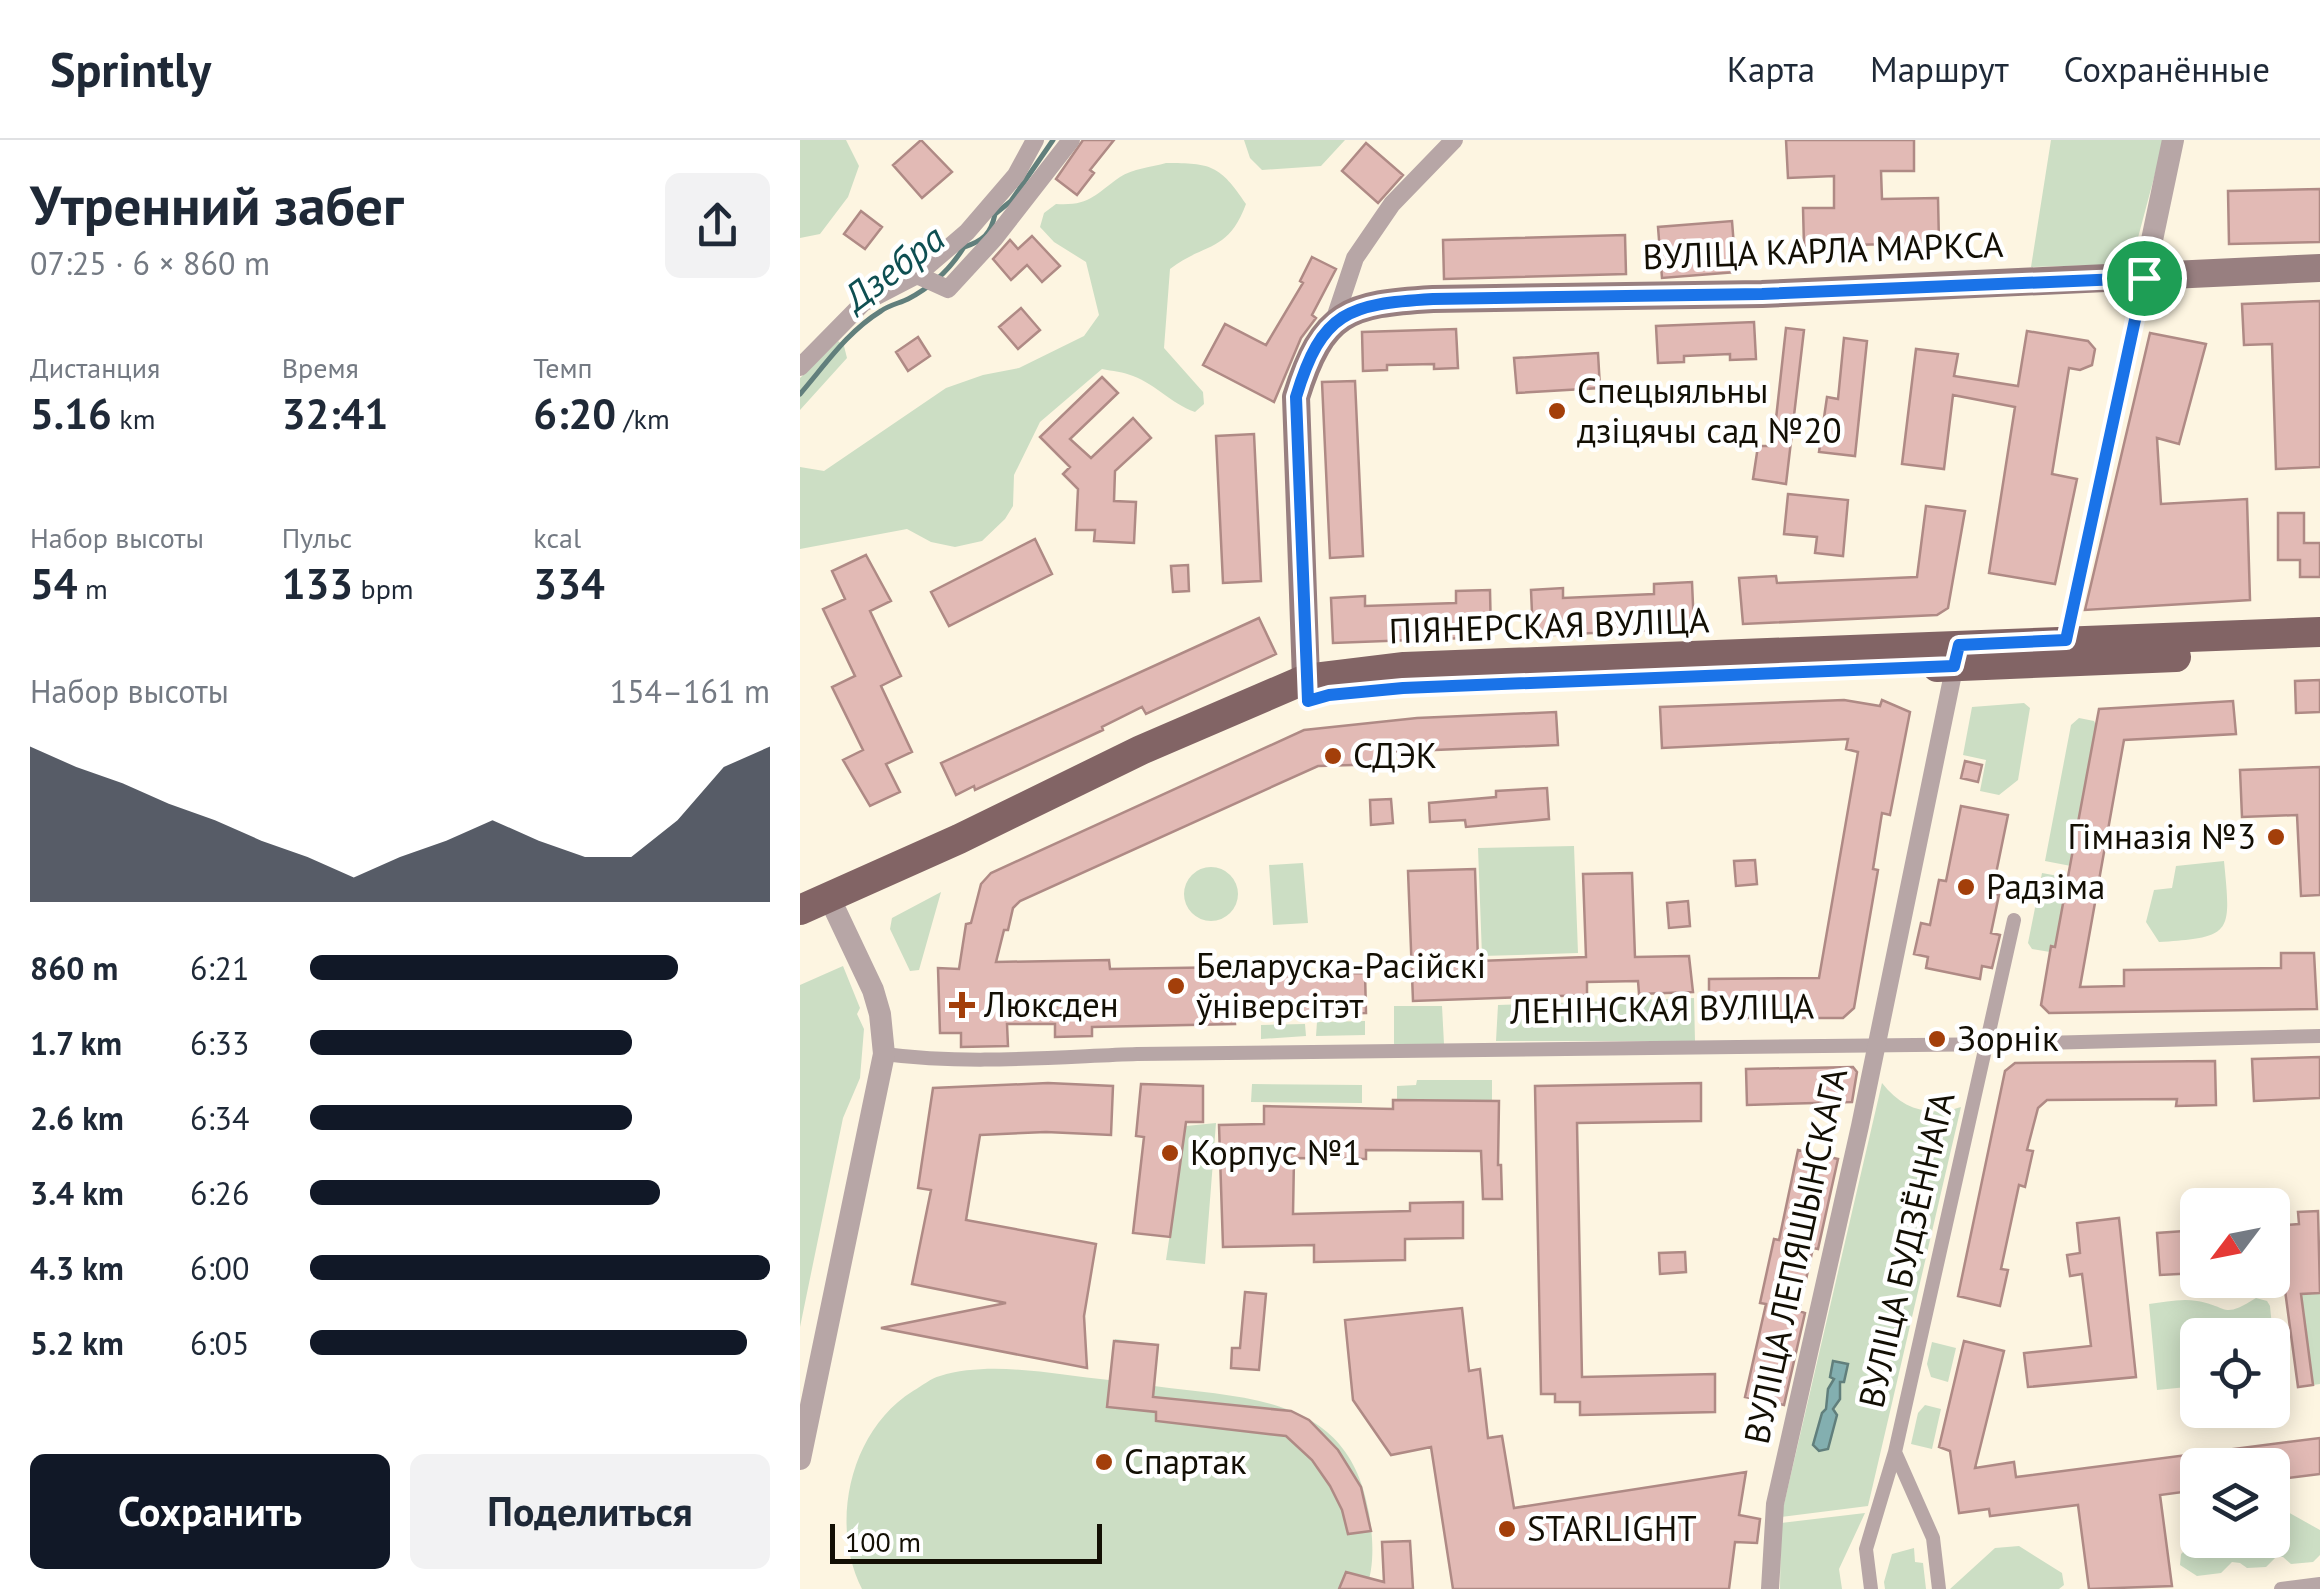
<!DOCTYPE html>
<html lang="ru">
<meta charset="utf-8">
<style>
:root{--surface:#fff;--page:#f2f2f3;--text:#1f2937;--muted:#747a83;--line:#e0e1e3;--accent:#111827}
body{margin:0;font-family:"PT Sans",sans-serif;background:var(--page);color:var(--text);height:100vh;display:flex;flex-direction:column;font-size:38px;white-space:nowrap}
*{box-sizing:border-box;margin:0}
p{font-size:32px;color:var(--muted)}
.icon{flex:none;width:55px;height:55px;fill:none;stroke:currentColor;stroke-width:2;stroke-linecap:round;stroke-linejoin:round}
.map{position:relative;flex:1;overflow:hidden}
.panel{display:flex;flex-direction:column;background:var(--surface);width:800px}
.panel>*{flex:none}
.needle{width:65px;rotate:238deg}
.controls{position:absolute;left:1380px;top:1048px;display:grid;gap:20px}
.controls a{display:grid;place-items:center;width:110px;height:110px;border-radius:15px;background:var(--surface);box-shadow:0 5px 25px #0003;font-size:50px}
.scale{position:absolute;left:30px;bottom:25px;width:272px;box-sizing:border-box;padding-left:10px;border:5px solid #130f04;border-top:0;font-size:28px;line-height:35px;white-space:nowrap;color:#130f04;-webkit-text-stroke:8px #fff;paint-order:stroke}
.pin{position:absolute;display:grid;place-items:center;width:85px;height:85px;color:#fff;margin:-42px;border:5px solid #fff;border-radius:50%;box-shadow:0 2px 10px #0007}
.round{display:grid;place-items:center;flex:none;width:105px;height:105px;border-radius:15px;background:var(--page)}
.head{display:flex;align-items:center;justify-content:space-between;height:170px;padding:0 30px}
h1{font-size:55px;font-weight:700;line-height:75px}
.metrics{display:grid;grid-template-columns:repeat(3,1fr);gap:15px;height:170px;padding:10px 30px}
.metrics div{display:grid;align-content:center}
.metrics b{font-size:42px;font-weight:700}
.metrics small{font-size:28px;font-weight:400}
.metrics p{font-size:28px}
.chart{height:280px;padding:20px 30px}
.chart p{display:flex;justify-content:space-between}
.chart svg{width:100%;height:180px;margin-top:10px;fill:var(--accent);opacity:.7}
.button{display:flex;gap:20px;margin-top:auto;padding:20px 30px}
.button a{flex:1;height:115px;border-radius:15px;background:var(--accent);color:#fff;font-size:40px;font-weight:700;line-height:115px;text-align:center}
.button a+a{background:var(--page);color:var(--text)}
ul{padding:0 30px;list-style:none;font-size:32px}
li{display:grid;grid-template-columns:160px 120px 1fr;align-items:center;height:75px}
li i{height:25px;border-radius:12px;background:var(--accent)}
header{display:flex;align-items:center;gap:60px;box-sizing:border-box;height:140px;padding:0 50px;background:var(--surface);border-bottom:2px solid var(--line)}
header strong{font-size:48px}
nav{display:flex;gap:55px;margin-inline-start:auto;font-size:35px}
main{display:flex;flex:1;min-height:0}
.map>svg:first-child{display:block}
</style>
<header>
<strong>Sprintly</strong>
<nav><a>Карта</a><a>Маршрут</a><a>Сохранённые</a></nav>
</header>
<main>
<section class="panel">
<div class="head"><div><h1>Утренний забег</h1><p>07:25 · 6 × 860 m</p></div><a class="round"><svg class="icon" aria-label="share" viewBox="0 0 24 24"><path d="M12 15V3M7 8l5-5 5 5M5 13v7h14v-7"/></svg></a></div>
<div class="metrics">
<div><p>Дистанция</p><b>5.16<small> km</small></b></div>
<div><p>Время</p><b>32:41</b></div>
<div><p>Темп</p><b>6:20<small> /km</small></b></div>
</div>
<div class="metrics">
<div><p>Набор высоты</p><b>54<small> m</small></b></div>
<div><p>Пульс</p><b>133<small> bpm</small></b></div>
<div><p>kcal</p><b>334</b></div>
</div>
<div class="chart"><p><span>Набор высоты</span>154–161 m</p>
<svg viewBox="0 0 160 44" preserveAspectRatio="none"><path d="M0 44V6L10 11L20 15L30 20L40 24L50 29L60 33L70 38L80 33L90 29L100 24L110 29L120 33L130 33L140 24L150 11L160 6V44z"/></svg>
</div>
<ul>
<li><b>860 m</b>6:21<i style="width:80%"></i></li>
<li><b>1.7 km</b>6:33<i style="width:70%"></i></li>
<li><b>2.6 km</b>6:34<i style="width:70%"></i></li>
<li><b>3.4 km</b>6:26<i style="width:76%"></i></li>
<li><b>4.3 km</b>6:00<i style="width:100%"></i></li>
<li><b>5.2 km</b>6:05<i style="width:95%"></i></li>
</ul>
<div class="button"><a>Сохранить</a><a>Поделиться</a></div>
</section>
<div class="map">
<svg width="1520" height="1449" viewBox="0 0 1520 1449">
<rect width="100%" height="100%" fill="#fdf5e1"/>
<path fill="#ccdec4" d="M 0,0 L 46,0 L 59,26 L 48,57 L 20,94 L 0,98 Z
M 444,0 L 545,0 L 521,26 L 462,30 L 450,18 Z
M 1251,0 L 1364,0 L 1331,124 L 1231,127 Z
M 366,23 C 411,23 420,25 446,64 C 428,113 405,102 370,129 L 364,208 L 403,252 L 404,264 L 395,272 C 370,263 357,245 333,236 C 324,232 312,231 302,229 L 240,282 L 214,335 L 213,366 L 205,379 L 182,401 L 155,407 L 131,402 L 107,389 L 0,409 L 0,327 L 24,331 L 146,248 L 183,235 L 219,228 L 284,196 L 299,175 L 286,122 L 254,102 L 240,87 L 244,73 L 256,64 C 290,66 294,55 320,37 C 332,29 352,27 366,23 Z
M 38,201 L 44,206 L 47,218 L 0,270 L 0,238 Z
M 1224,563 L 1230,568 L 1218,640 L 1199,655 L 1180,651 L 1186,620 L 1163,615 L 1172,567 Z
M 1279,578 L 1294,581 L 1296,585 L 1271,726 L 1245,721 L 1271,585 Z
M 774,706 L 778,813 L 682,816 L 678,708 Z
M 1424,721 C 1431,794 1433,797 1359,802 L 1346,782 L 1354,750 L 1372,748 L 1376,726 Z
M 503,723 L 508,783 L 473,785 L 469,725 Z
M384 754a27 27 0 1 1 54 0a27 27 0 1 1-54 0Z
M 1242,733 L 1269,738 L 1255,807 L 1251,806 L 1250,812 L 1232,809 L 1228,803 Z
M 141,752 L 119,830 L 110,831 L 90,789 L 92,778 Z
M 43,826 L 60,868 L 57,874 L 64,889 L 60,938 L 43,978 L 0,1187 L 0,845 Z
M 894,858 L 895,901 L 696,901 L 698,865 Z
M 594,866 L 642,866 L 644,904 L 594,904 Z
M 565,881 L 565,895 L 516,896 L 517,882 Z
M 505,884 L 506,896 L 461,899 L 461,885 Z
M 617,940 L 692,940 L 692,961 L 597,959 L 597,946 L 616,945 Z
M 1082,943 C 1103,970 1129,977 1161,967 L 1068,1366 L 981,1377 Z
M 452,944 L 562,945 L 562,963 L 451,962 Z
M 416,983 L 405,1124 L 366,1120 L 386,986 Z
M 1520,1153 L 1520,1244 L 1513,1245 L 1501,1154 Z
M 1456,1158 L 1467,1161 L 1470,1166 L 1477,1238 L 1473,1239 L 1472,1195 L 1398,1195 L 1397,1246 L 1357,1250 L 1349,1164 C 1365,1162 1382,1158 1397,1161 C 1429,1166 1421,1180 1456,1158 Z
M 315,1199 L 359,1205 L 354,1246 C 449,1259 549,1255 569,1373 C 573,1397 575,1426 566,1449 L 62,1449 C 29,1384 50,1290 113,1251 C 122,1246 131,1238 140,1236 C 192,1220 256,1235 309,1240 Z
M 1132,1202 L 1156,1208 L 1148,1242 L 1131,1237 L 1127,1224 Z
M 1125,1265 L 1141,1269 L 1132,1309 L 1111,1304 L 1118,1273 Z
M 1484,1370 L 1520,1390 L 1520,1415 L 1513,1422 L 1491,1424 L 1483,1417 L 1476,1417 L 1466,1427 L 1447,1428 L 1440,1423 L 1432,1422 L 1421,1433 L 1397,1436 L 1380,1425 L 1381,1414 L 1397,1399 L 1472,1400 L 1473,1371 Z
M 1065,1373 L 1039,1429 L 1042,1449 L 980,1449 L 981,1383 Z
M 1219,1406 L 1262,1433 L 1264,1445 L 1259,1449 L 1150,1449 L 1195,1408 Z
M 1114,1408 L 1115,1422 L 1123,1423 L 1126,1449 L 1085,1449 L 1084,1442 L 1092,1414 Z"/>
<path fill="#83afb0" stroke="#617f7c" stroke-width="2.5" d="M 1033,1221 L 1048,1224 L 1044,1242 L 1040,1242 L 1040,1259 L 1033,1269 L 1037,1275 L 1028,1309 L 1019,1311 L 1013,1305 L 1022,1273 L 1026,1269 L 1028,1249 L 1034,1239 L 1030,1237 Z"/>
<g fill="none" stroke-linecap="round" stroke-linejoin="round">
<path stroke="#617f7c" stroke-width="5" d="M 0,254 C 26,224 47,192 81,171 C 89,165 100,163 108,159 C 131,147 151,128 164,107 C 183,101 191,94 195,74 L 211,61 L 253,0"/>
</g>
<path fill="#e2bab5" stroke="#af8a85" stroke-width="2.5" d="M 121,0 L 152,32 L 122,58 L 93,25 Z
M 283,0 L 314,0 L 290,30 L 294,33 L 277,55 L 256,39 Z
M 986,0 L 1114,0 L 1114,31 L 1081,31 L 1082,59 L 1138,58 L 1139,103 L 1004,106 L 1003,68 L 1034,68 L 1034,36 L 988,38 Z
M 566,3 L 603,35 L 578,63 L 542,31 Z
M 1520,49 L 1520,102 L 1429,104 L 1428,51 Z
M 61,71 L 82,87 L 65,109 L 44,94 Z
M 932,81 L 936,132 L 862,138 L 858,87 Z
M 825,95 L 826,134 L 644,139 L 643,100 Z
M 232,96 L 260,126 L 242,142 L 227,125 L 211,140 L 193,119 L 210,100 L 218,109 Z
M 512,117 L 536,129 L 512,175 L 516,178 L 501,198 L 474,262 L 403,225 L 425,184 L 466,205 L 503,143 L 500,141 Z
M 1520,161 L 1520,327 L 1476,329 L 1472,204 L 1444,205 L 1442,164 Z
M 221,168 L 240,190 L 218,209 L 199,187 Z
M 954,182 L 956,219 L 930,220 L 930,214 L 884,216 L 884,222 L 858,223 L 856,186 Z
M 986,188 L 1004,190 L 986,344 L 953,339 L 958,306 L 973,306 Z
M 656,189 L 658,228 L 634,229 L 634,224 L 587,225 L 587,230 L 563,231 L 562,192 Z
M 1227,191 L 1288,201 L 1295,209 L 1292,225 L 1280,230 L 1269,228 L 1252,334 L 1277,339 L 1255,444 L 1189,433 L 1215,267 L 1153,255 L 1144,329 L 1102,324 L 1116,209 L 1158,214 L 1154,236 L 1218,246 Z
M 1350,193 L 1406,204 L 1379,304 L 1357,298 L 1361,364 L 1447,359 L 1450,460 L 1285,470 Z
M 118,197 L 130,216 L 108,231 L 96,212 Z
M 1044,198 L 1067,201 L 1055,316 L 1019,312 L 1027,257 L 1038,259 Z
M 798,213 L 800,248 L 717,253 L 714,218 Z
M 302,237 L 318,253 L 270,299 L 291,318 L 333,278 L 351,298 L 315,331 L 314,361 L 336,362 L 334,403 L 294,401 L 295,390 L 276,390 L 278,349 L 263,334 L 270,327 L 240,297 Z
M 555,241 L 563,416 L 530,418 L 522,242 Z
M 454,294 L 461,441 L 423,443 L 416,296 Z
M 988,354 L 1048,360 L 1043,416 L 1015,413 L 1017,397 L 984,394 Z
M 1126,366 L 1165,371 L 1148,468 L 1137,475 L 943,484 L 939,438 L 976,436 L 977,443 L 1117,437 Z
M 1478,373 L 1504,373 L 1504,403 L 1520,403 L 1520,437 L 1500,437 L 1500,420 L 1478,420 Z
M 235,399 L 252,434 L 149,486 L 131,452 Z
M 66,415 L 91,461 L 70,471 L 101,536 L 81,546 L 112,612 L 86,624 L 100,652 L 70,666 L 43,620 L 63,610 L 32,547 L 55,536 L 23,469 L 45,459 L 32,431 Z
M 388,425 L 389,451 L 373,452 L 371,426 Z
M 892,442 L 894,488 L 733,496 L 731,450 L 763,448 L 763,458 L 854,454 L 854,444 Z
M 690,450 L 691,497 L 533,503 L 531,458 L 565,456 L 565,466 L 656,463 L 656,451 Z
M 459,478 L 476,514 L 346,574 L 342,567 L 302,587 L 303,590 L 175,650 L 174,646 L 156,655 L 141,623 Z
M 1520,540 L 1520,572 L 1496,573 L 1495,541 Z
M 1044,560 L 1080,566 L 1082,560 L 1110,572 L 1090,675 L 1082,673 L 1073,729 L 1078,730 L 1054,868 L 1043,878 L 909,878 L 909,839 L 1019,838 L 1058,612 L 1046,609 L 1048,599 L 862,608 L 860,567 Z
M 1433,561 L 1436,594 L 1324,600 L 1280,847 L 1324,846 L 1324,830 L 1481,828 L 1481,813 L 1514,813 L 1517,869 L 1249,873 L 1241,865 L 1251,806 L 1255,807 L 1299,569 Z
M 756,572 L 758,605 L 586,612 L 587,624 L 518,626 L 220,761 L 213,768 L 208,790 L 204,790 L 196,822 L 309,820 L 310,829 L 433,827 L 434,836 L 565,833 L 566,873 L 434,876 L 435,884 L 292,887 L 292,896 L 255,897 L 255,884 L 207,884 L 208,906 L 161,907 L 161,893 L 140,893 L 138,828 L 159,829 L 166,784 L 171,783 L 181,744 L 191,733 L 504,590 L 617,578 Z
M 1165,621 L 1182,625 L 1178,642 L 1161,638 Z
M 1520,627 L 1520,755 L 1501,756 L 1497,675 L 1442,677 L 1440,630 Z
M 747,648 L 749,679 L 666,687 L 665,680 L 630,682 L 629,663 L 696,657 L 696,651 Z
M 591,659 L 593,683 L 571,685 L 570,660 Z
M 1161,666 L 1208,675 L 1192,753 L 1199,755 L 1191,793 L 1200,795 L 1192,828 L 1182,826 L 1180,839 L 1126,828 L 1128,817 L 1114,814 L 1121,783 L 1130,785 L 1139,740 L 1146,741 Z
M 955,720 L 957,744 L 936,746 L 934,721 Z
M 675,729 L 678,821 L 786,817 L 783,734 L 832,733 L 835,817 L 889,816 L 893,852 L 839,854 L 838,841 L 787,842 L 787,855 L 613,861 L 608,731 Z
M 888,761 L 890,786 L 869,788 L 867,763 Z
M 1520,917 L 1520,958 L 1454,961 L 1452,919 Z
M 1415,921 L 1416,965 L 1376,966 L 1377,959 L 1247,960 L 1238,968 L 1227,1010 L 1233,1011 L 1225,1047 L 1219,1045 L 1201,1129 L 1208,1130 L 1200,1166 L 1158,1156 L 1205,931 L 1215,923 Z
M 1053,927 L 1057,932 L 1052,962 L 947,965 L 946,929 Z
M 248,943 L 313,946 L 311,995 L 246,992 L 180,995 L 166,1080 L 296,1104 L 284,1176 L 287,1228 L 81,1188 L 206,1163 L 112,1144 L 131,1050 L 118,1048 L 133,948 Z
M 901,943 L 901,981 L 777,983 L 782,1237 L 915,1234 L 915,1272 L 780,1275 L 780,1262 L 755,1262 L 755,1254 L 741,1254 L 735,946 Z
M 341,944 L 403,946 L 403,982 L 386,982 L 370,1097 L 333,1093 L 344,997 L 336,996 Z
M 593,960 L 699,961 L 698,1025 L 701,1025 L 702,1059 L 683,1059 L 681,1011 L 566,1010 L 566,1019 L 494,1018 L 493,1074 L 610,1071 L 610,1063 L 663,1062 L 663,1098 L 605,1099 L 605,1120 L 514,1122 L 514,1105 L 423,1107 L 419,985 L 464,984 L 464,966 L 593,969 Z
M 998,1010 L 1038,1019 L 1018,1109 L 1013,1108 L 999,1171 L 1005,1173 L 984,1265 L 945,1257 L 966,1164 L 960,1163 L 974,1099 L 979,1100 Z
M 1518,1071 L 1520,1153 L 1501,1154 L 1513,1245 L 1498,1247 L 1482,1128 L 1472,1128 L 1472,1086 L 1499,1084 L 1498,1072 Z
M 1319,1078 L 1336,1237 L 1228,1247 L 1224,1213 L 1291,1206 L 1282,1134 L 1270,1136 L 1267,1115 L 1280,1113 L 1277,1083 Z
M 1398,1090 L 1398,1133 L 1360,1135 L 1357,1093 Z
M 885,1112 L 886,1132 L 860,1134 L 859,1113 Z
M 445,1152 L 466,1154 L 459,1230 L 431,1228 L 432,1208 L 440,1208 Z
M 662,1168 L 669,1231 L 680,1229 L 688,1298 L 702,1296 L 714,1368 L 946,1332 L 939,1375 L 960,1379 L 957,1403 L 935,1402 L 929,1449 L 653,1449 L 631,1307 L 591,1315 L 553,1260 L 545,1180 Z
M 314,1201 L 358,1205 L 353,1257 L 491,1271 L 509,1280 L 538,1310 L 561,1347 L 571,1391 L 548,1394 L 542,1370 L 530,1346 L 512,1320 L 486,1296 L 356,1281 L 356,1272 L 307,1267 Z
M 1164,1201 L 1204,1211 L 1175,1328 L 1214,1322 L 1216,1337 L 1520,1298 L 1520,1334 L 1472,1340 L 1472,1325 L 1398,1325 L 1398,1350 L 1360,1355 L 1372,1446 L 1289,1449 L 1278,1365 L 1190,1376 L 1189,1369 L 1159,1373 L 1150,1311 L 1139,1307 Z
M 610,1401 L 613,1449 L 539,1449 L 546,1432 L 584,1442 L 582,1402 Z"/>
<g fill="none" stroke-linecap="round" stroke-linejoin="round">
<path stroke="#b7a6a6" stroke-width="14" d="M 84,914 C 167,925 254,917 337,914 L 1205,904 L 1520,896
M 1071,1449 L 1066,1409 L 1095,1312
M 1139,1449 L 1133,1398 L 1095,1312 L 1214,780
M 1481,1449 L 1520,1444"/>
<path stroke="#b7a6a6" stroke-width="18" d="M 117,135 L 148,149 L 194,99 L 271,0
M 533,184 L 555,118 L 592,64 L 654,0
M 0,227 L 63,163 L 117,135 L 167,92 L 216,35 L 235,0
M 1266,500 L 1344,138
M 970,1449 L 975,1364 L 1060,986 L 1156,519"/>
<path stroke="#b7a6a6" stroke-width="22" d="M 1344,138 L 1373,0
M 0,1319 L 84,914 L 80,874 L 73,850 L 29,757"/>
<path stroke="#987f80" stroke-width="28" d="M 506,539 L 496,257 C 523,171 548,164 633,159 L 962,154 L 1520,128"/>
<path stroke="#826465" stroke-width="30" d="M 1137,527 L 1376,517
M 0,770 L 159,699 L 341,610 L 506,539 L 604,527 L 1520,492"/>
</g>
<g fill="none" stroke-linecap="round" stroke-linejoin="round">
<g stroke="#fff" stroke-width="20">
<path id="route" d="M 1344,138 L 1266,500 L 1159,505 L 1154,526 L 603,548 L 529,555 L 508,561 L 496,257 C 522,171 548,164 633,159 L 962,154 Z"/>
</g>
<use href="#route" stroke="#1a73e8" stroke-width="12"/>
</g>
<g fill="#a33f0a" stroke="#fff" stroke-width="4">
<circle cx="757" cy="271" r="10"/>
<circle cx="533" cy="616" r="10"/>
<circle cx="1476" cy="697" r="10"/>
<circle cx="1166" cy="747" r="10"/>
<circle cx="376" cy="846" r="10"/>
<path d="M157 850h10v10h10v10h-10v10h-10v-10h-10v-10h10z"/>
<circle cx="1137" cy="899" r="10"/>
<circle cx="370" cy="1013" r="10"/>
<circle cx="304" cy="1322" r="10"/>
<circle cx="707" cy="1389" r="10"/>
</g>
<g text-anchor="middle" stroke-width="9" stroke-linejoin="round" paint-order="stroke">
<g font-size="35" fill="#130f04" stroke="#fff">
<text transform="translate(1023 111) rotate(-2)" y="12">ВУЛІЦА КАРЛА МАРКСА</text>
<text transform="translate(749 486) rotate(-2)" y="12">ПІЯНЕРСКАЯ ВУЛІЦА</text>
<text transform="translate(862 869) rotate(-1)" y="12">ЛЕНІНСКАЯ ВУЛІЦА</text>
<text transform="translate(1107 1110) rotate(-77)" y="12">ВУЛІЦА БУДЗЁННАГА</text>
<text transform="translate(996 1116) rotate(-78)" y="12">ВУЛІЦА ЛЕПЯШЫНСКАГА</text>
</g>
<g font-size="35" fill="#130f04" stroke="#fff" text-anchor="start">
<text x="777" y="263">Спецыяльны<tspan x="777" dy="40">дзіцячы сад №20</tspan></text>
<text x="553" y="628">СДЭК</text>
<text x="1456" y="709" text-anchor="end">Гімназія №3</text>
<text x="1186" y="759">Радзіма</text>
<text x="396" y="838">Беларуска-Расійскі<tspan x="396" dy="40">ўніверсітэт</tspan></text>
<text x="184" y="877">Люксден</text>
<text x="1157" y="911">Зорнік</text>
<text x="390" y="1025">Корпус №1</text>
<text x="324" y="1334">Спартак</text>
<text x="727" y="1401">STARLIGHT</text>
</g>
<g font-size="38" font-style="italic" fill="#0e4f52" stroke="#fff">
<text transform="translate(94 128) rotate(-37)" y="13">Дзебра</text>
</g>
</g>
</svg>
<div class="controls">
<a><svg class="needle" viewBox="-14 -14 28 28"><path d="M0-13l5 13h-10z" fill="#e53935"/><path d="M0 13l5-13h-10z" fill="#747a83"/></svg></a>
<a><svg class="icon" aria-label="locate" viewBox="0 0 24 24"><circle cx="12" cy="12" r="6"/><path d="M12 2v4M12 18v4M2 12h4M18 12h4"/></svg></a>
<a><svg class="icon" aria-label="layers" viewBox="0 0 24 24"><path d="M12 4l9 5-9 5-9-5zM3 14l9 5 9-5"/></svg></a>
</div>
<div class="scale">100 m</div>
<div class="pin" style="left:1344px;top:138px;background:#1e9e55"><svg class="icon" aria-label="arrive" viewBox="0 0 24 24"><path d="M6 21V4h12l-3 4 3 4H6"/></svg></div>
</div>
</main>
